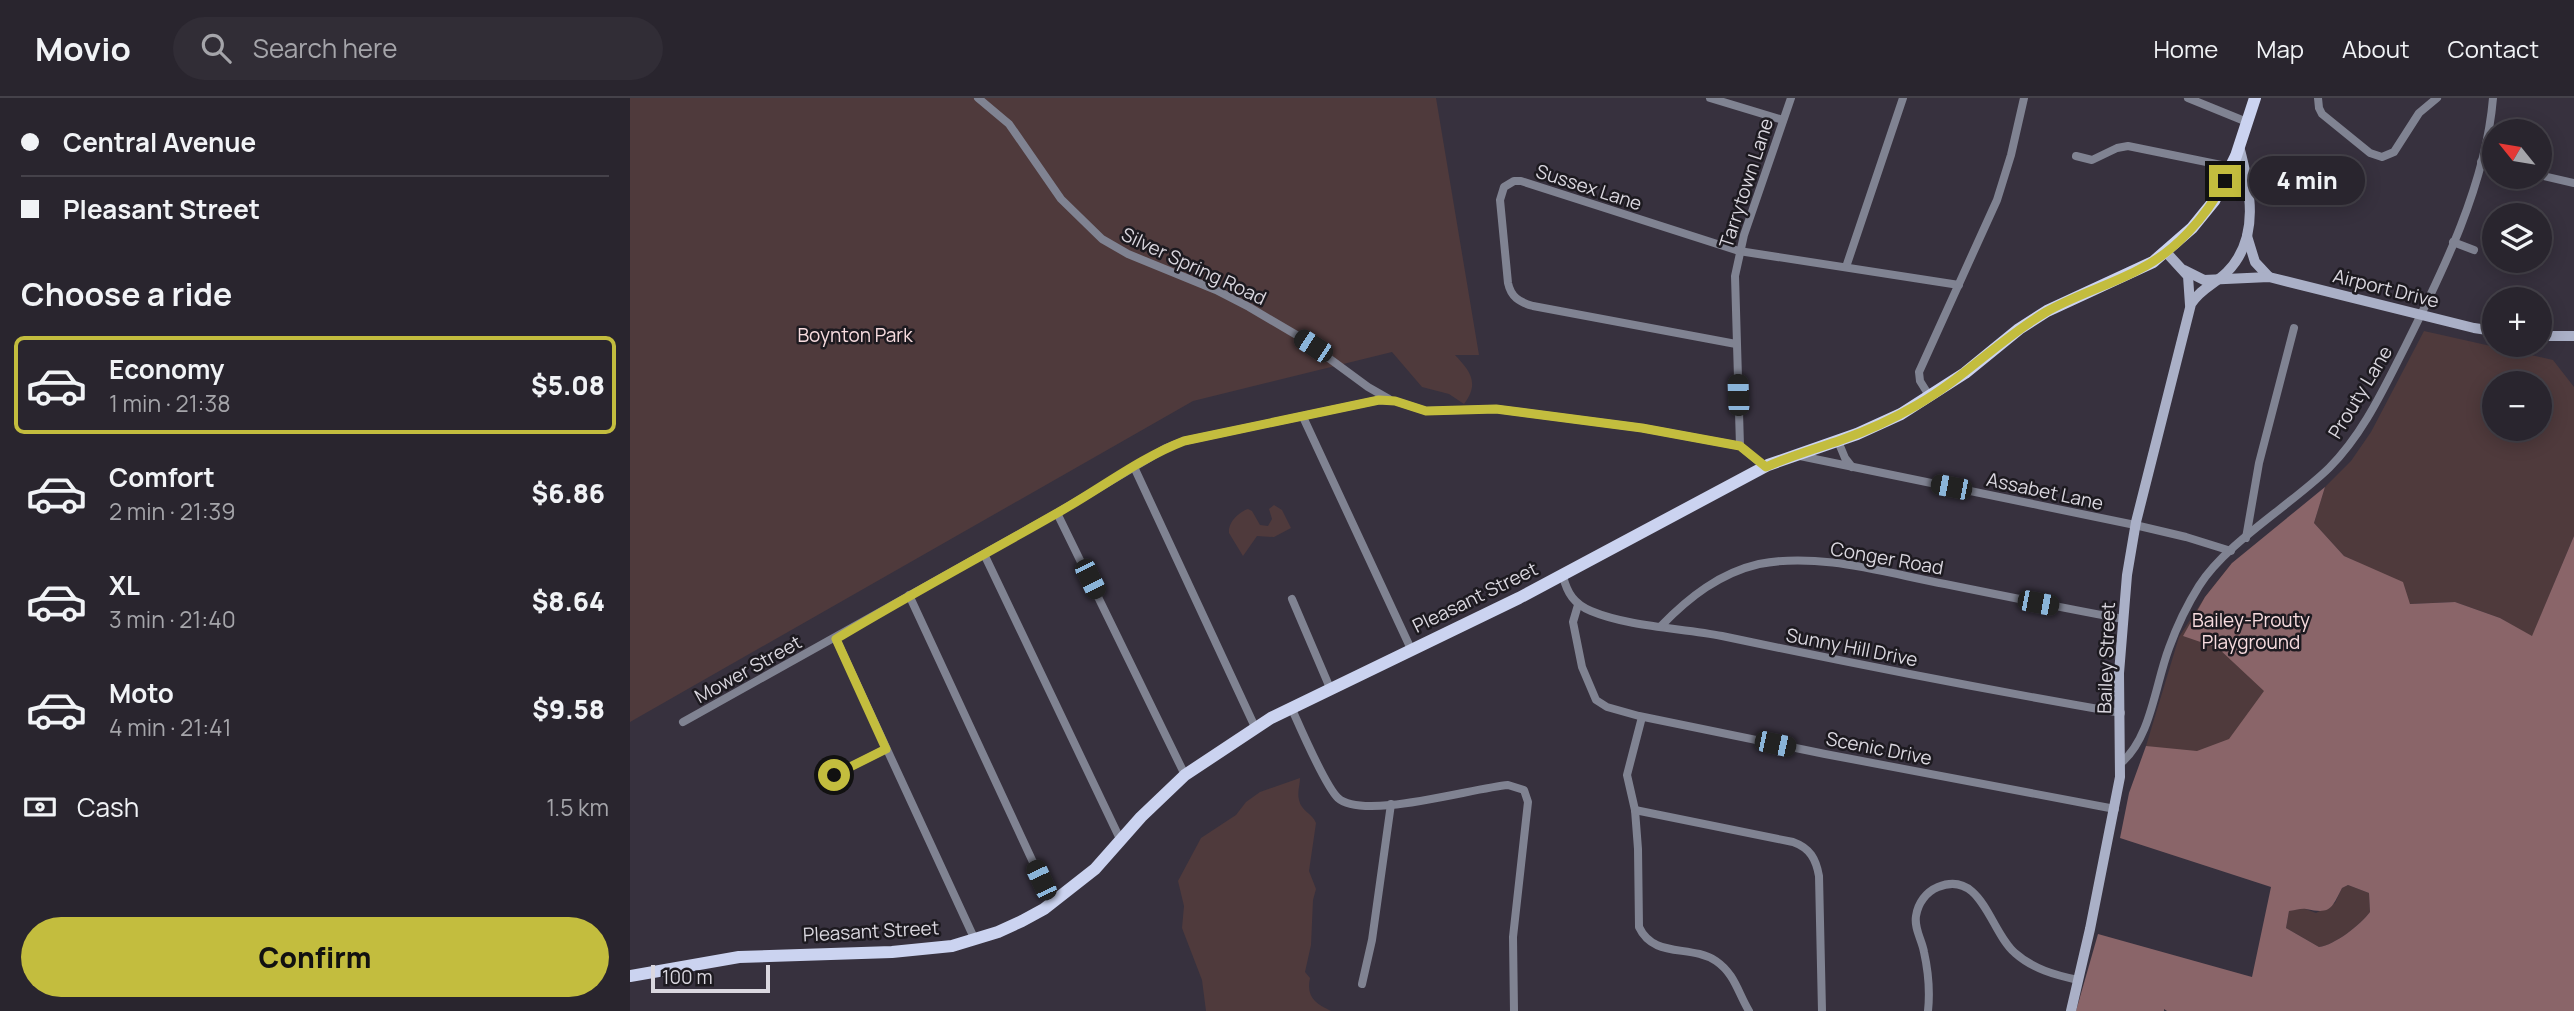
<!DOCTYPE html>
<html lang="en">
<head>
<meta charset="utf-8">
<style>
  :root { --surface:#29252e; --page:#312d36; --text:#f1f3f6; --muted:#a5a5aa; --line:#45424a; --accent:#c3bd3e }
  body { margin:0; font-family:Manrope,sans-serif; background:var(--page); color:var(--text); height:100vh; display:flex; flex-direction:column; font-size:26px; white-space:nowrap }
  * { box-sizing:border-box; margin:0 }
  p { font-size:23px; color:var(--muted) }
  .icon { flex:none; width:38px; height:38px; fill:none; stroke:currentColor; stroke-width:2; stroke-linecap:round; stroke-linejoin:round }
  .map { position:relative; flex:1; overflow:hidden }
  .sheet { display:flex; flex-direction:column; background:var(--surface); width:630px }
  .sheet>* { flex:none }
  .guide { display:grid; align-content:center; height:154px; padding:0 21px; background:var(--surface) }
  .needle { width:46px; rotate:300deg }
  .fabs { position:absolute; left:1852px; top:21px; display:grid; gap:14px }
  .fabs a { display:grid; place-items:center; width:70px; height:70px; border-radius:50%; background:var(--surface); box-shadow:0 4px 18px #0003,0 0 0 2px var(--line); font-size:35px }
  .scale { position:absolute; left:21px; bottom:18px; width:119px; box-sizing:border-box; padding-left:7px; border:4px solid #dad7df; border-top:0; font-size:19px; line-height:24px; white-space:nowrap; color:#dad7df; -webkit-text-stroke:5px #1d1a20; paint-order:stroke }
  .end { position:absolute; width:32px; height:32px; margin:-16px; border:9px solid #c3bd3e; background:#111; box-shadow:0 0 0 4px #111 }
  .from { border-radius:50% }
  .bubble { position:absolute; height:49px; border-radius:24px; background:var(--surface); box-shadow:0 4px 18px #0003,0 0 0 2px var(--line); font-size:23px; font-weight:800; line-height:49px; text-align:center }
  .car { position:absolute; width:21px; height:42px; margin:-21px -10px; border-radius:9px; box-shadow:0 0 5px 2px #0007; background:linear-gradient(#222 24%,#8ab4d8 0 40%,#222 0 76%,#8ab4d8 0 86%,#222 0) }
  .guide b { display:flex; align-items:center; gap:24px; height:66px; font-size:26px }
  .guide b+b { border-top:2px solid var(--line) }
  .guide i { width:18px; height:18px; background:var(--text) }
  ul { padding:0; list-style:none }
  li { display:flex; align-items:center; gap:21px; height:98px; margin:0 14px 10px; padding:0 7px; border:4px solid transparent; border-radius:10px }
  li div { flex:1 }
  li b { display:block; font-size:26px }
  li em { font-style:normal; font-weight:800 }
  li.on { border-color:var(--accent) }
  li>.icon { width:63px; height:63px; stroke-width:1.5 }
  h2 { padding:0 21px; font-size:32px; line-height:84px }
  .pay { display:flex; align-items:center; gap:18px; height:77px; padding:0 21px; font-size:26px }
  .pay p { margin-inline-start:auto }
  .cta { display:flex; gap:14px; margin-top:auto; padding:14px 21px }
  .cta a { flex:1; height:80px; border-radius:42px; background:var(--accent); color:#111; font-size:28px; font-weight:800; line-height:80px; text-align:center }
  header { display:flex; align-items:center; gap:42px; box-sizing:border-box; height:98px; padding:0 35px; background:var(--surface); border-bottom:2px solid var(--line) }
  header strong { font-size:33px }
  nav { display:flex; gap:38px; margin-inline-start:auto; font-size:24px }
  .search { width:490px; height:63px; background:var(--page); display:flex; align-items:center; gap:18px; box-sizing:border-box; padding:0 24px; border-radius:38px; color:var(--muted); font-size:26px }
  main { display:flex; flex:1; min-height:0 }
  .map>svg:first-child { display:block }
  .green { fill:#4f3a3c; fill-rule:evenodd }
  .forest { fill:#8a6569; fill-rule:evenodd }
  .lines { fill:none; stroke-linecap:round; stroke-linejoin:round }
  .street { stroke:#808392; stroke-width:8 }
  .secondary { stroke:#aab0c7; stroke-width:10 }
  .primary { stroke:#cbd3f0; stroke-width:12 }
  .route { stroke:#c3bd3e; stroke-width:9 }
  .labels { text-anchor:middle; stroke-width:5; stroke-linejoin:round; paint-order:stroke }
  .street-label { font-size:19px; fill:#dad7df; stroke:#1d1a20 }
  .park-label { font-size:19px; fill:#f8dcdf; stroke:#1d1a20 }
</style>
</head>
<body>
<header>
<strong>Movio</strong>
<div class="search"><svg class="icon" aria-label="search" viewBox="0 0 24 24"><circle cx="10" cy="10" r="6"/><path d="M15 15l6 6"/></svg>Search here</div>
<nav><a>Home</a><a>Map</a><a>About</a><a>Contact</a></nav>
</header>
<main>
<section class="sheet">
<div class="guide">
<b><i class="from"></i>Central Avenue</b>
<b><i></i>Pleasant Street</b>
</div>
<h2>Choose a ride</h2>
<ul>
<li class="on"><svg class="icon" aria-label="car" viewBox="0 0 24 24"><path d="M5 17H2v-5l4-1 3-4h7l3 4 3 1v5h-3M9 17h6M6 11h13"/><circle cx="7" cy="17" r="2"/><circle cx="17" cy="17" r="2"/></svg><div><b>Economy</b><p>1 min · 21:38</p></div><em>$5.08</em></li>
<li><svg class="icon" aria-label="car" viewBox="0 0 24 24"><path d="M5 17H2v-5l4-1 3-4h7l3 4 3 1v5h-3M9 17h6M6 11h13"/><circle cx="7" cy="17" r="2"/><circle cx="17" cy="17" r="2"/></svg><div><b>Comfort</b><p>2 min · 21:39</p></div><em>$6.86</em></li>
<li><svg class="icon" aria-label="car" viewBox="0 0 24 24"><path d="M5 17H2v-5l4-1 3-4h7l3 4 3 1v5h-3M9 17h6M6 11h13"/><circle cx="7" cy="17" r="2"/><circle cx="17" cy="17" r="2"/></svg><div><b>XL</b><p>3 min · 21:40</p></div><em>$8.64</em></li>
<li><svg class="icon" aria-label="car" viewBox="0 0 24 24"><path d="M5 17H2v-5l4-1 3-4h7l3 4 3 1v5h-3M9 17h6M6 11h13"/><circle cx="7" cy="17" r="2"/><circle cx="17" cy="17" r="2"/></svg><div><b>Moto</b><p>4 min · 21:41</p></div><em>$9.58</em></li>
</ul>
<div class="pay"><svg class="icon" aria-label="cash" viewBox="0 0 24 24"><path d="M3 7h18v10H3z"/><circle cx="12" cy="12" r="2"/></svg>Cash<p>1.5 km</p></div>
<div class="cta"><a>Confirm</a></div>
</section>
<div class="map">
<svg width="1944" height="913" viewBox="0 0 1944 913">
  <rect width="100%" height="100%" fill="#37313e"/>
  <!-- green -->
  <g class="green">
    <path d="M0 0H806L849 257H825C840 273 850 285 834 306L819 296 792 289 762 254 563 303 0 624Z"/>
    <path d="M1794 233 1923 262 1944 289V438L1902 539 1870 520 1825 504 1780 506 1605 673 1516 648 1549 539 1575 499 1602 465 1651 482 1727 464 1714 458 1684 425 1695 389 1721 363 1741 334ZM1864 285H1909V331H1864Z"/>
    <path d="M644 407 652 412 661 430 644 439 627 438 613 458 599 435C598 424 609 414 618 411L622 413 630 427 638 428 642 421 639 411Z"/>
    <path d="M670 680C670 687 667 694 669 702 671 713 682 715 686 725L679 773 686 791 683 802 681 847 675 874 680 880C676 899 685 905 701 913H576L572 882 552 830 554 808 548 783 571 740 606 717 616 704 630 694Z"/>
    <path d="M1718 787 1739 795 1740 814C1730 827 1705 847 1689 849L1656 830 1659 813 1673 810 1686 815 1705 805 1712 790Z"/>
  </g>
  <!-- forest -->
  <path class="forest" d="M1695 389 1684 425 1714 458 1773 484 1780 506 1825 504 1870 520 1902 538 1944 438V913H1537L1534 911V913H1446L1468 836 1622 879 1641 789 1490 740 1499 695 1516 648 1567 653 1599 641 1634 593 1588 550 1553 538 1575 499 1602 465ZM1718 787 1739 795 1740 814C1730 827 1705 847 1689 849L1656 830 1659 813C1664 813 1671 810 1676 811 1700 816 1701 812 1712 790Z"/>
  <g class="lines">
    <!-- street -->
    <g class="street">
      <polyline points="348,0 379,26 431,101 472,141 498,156 586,192 619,209 670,239 738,289 759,301"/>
      <polyline points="1080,0 1153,22"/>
      <polyline points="1558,0 1617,24"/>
      <polyline points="1688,0 1689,10 1692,16 1740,55 1752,59 1764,54 1789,15 1807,0"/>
      <polyline points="1446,58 1462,62 1487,50 1498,48 1601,69"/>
      <polyline points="1851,64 1864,66"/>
      <polyline points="1909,77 1944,85"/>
      <polyline points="1823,144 1844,152"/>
      <polyline points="1216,169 1273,0"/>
      <path d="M1106 246 903 208C889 204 881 199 878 185L870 102 874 89 884 83H891L1109 153 1329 187"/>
      <polyline points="1300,299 1290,283 1289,274 1367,102 1381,57 1394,0"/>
      <polyline points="673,319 781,551"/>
      <polyline points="1208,343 1215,360 1222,369"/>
      <polyline points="1110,348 1105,178 1114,137 1161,0"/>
      <polyline points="1170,358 1505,427 1556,439 1601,453"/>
      <polyline points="504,369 625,629"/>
      <polyline points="427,415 555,677"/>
      <polyline points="1616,440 1629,365 1664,230"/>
      <polyline points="354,456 491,743"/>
      <path d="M933 478C937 495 944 506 961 513 999 529 1052 530 1092 538 1225 566 1358 592 1491 615"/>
      <polyline points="279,497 422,805"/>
      <polyline points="662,501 700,590"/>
      <polyline points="948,507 943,524 952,569 966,602 977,609 1009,618 1195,656 1485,711"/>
      <path d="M1031 528C1059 499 1090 475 1129 466 1189 454 1256 475 1315 486 1374 498 1434 510 1493 521"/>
      <polyline points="206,541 345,842"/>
      <path d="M661 609C670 629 695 688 708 700 733 723 842 690 878 687L894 692 898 704 883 839 884 913"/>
      <path d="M1012 619 997 677 1005 712 1008 751 1009 829C1024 861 1060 846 1086 863 1105 876 1108 895 1119 913"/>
      <polyline points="53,624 427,415 536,350 554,343 749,302 765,303 796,313 866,311 1012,330 1110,348 1135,369"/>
      <path d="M1491 665C1521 640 1525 587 1539 550 1547 528 1557 507 1569 488 1596 445 1661 407 1699 370 1733 336 1753 292 1775 249 1813 173 1856 86 1863 0"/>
      <polyline points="204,677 256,651"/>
      <path d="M1005 712 1163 744C1180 750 1186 761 1189 778L1192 913"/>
      <polyline points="732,886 742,842 761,706"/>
      <path d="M1298 913C1300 894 1298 872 1294 854 1292 842 1284 831 1286 818 1288 805 1296 794 1308 789 1352 771 1360 834 1385 855 1403 871 1425 877 1448 882"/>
    </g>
    <!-- secondary -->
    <g class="secondary">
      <polyline points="1595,83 1611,88 1619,98"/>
      <polyline points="1617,138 1625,164 1639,179"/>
      <polyline points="1536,154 1558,178 1560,207"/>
      <polyline points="1554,172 1574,182 1639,179 1844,230 1864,233"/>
      <polyline points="1909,238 1944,238"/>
      <path d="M1441 913 1460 831 1490 679 1489 575 1497 477 1506 424 1561 206C1570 191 1585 186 1597 174 1631 140 1620 89 1609 48"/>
    </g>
    <!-- primary -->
    <polyline class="primary" points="0,878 109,859 262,854 322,848 368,834 392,823 414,811 465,771 511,719 555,677 641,620 889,500 1138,367 1227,336 1271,316 1335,275 1389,231 1417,213 1523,164 1562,130 1584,103 1606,58 1625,0"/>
  </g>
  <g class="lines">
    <!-- route -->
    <path class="route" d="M204 677 256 651 206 541C279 497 354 457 429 414 470 391 510 360 554 343L749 302 765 303 796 313 866 311 1012 330 1110 348 1136 369C1160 358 1185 351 1211 342 1237 333 1263 321 1287 307 1334 280 1370 241 1416 214 1445 197 1478 188 1508 172 1545 154 1576 119 1595 83"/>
  </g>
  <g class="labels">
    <!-- street labels -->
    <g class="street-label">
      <text transform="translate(1116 85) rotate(-72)" y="7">Tarrytown Lane</text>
      <text transform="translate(959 89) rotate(18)" y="7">Sussex Lane</text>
      <text transform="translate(564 168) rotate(25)" y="7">Silver Spring Road</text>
      <text transform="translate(1756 190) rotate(14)" y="7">Airport Drive</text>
      <text transform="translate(1730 294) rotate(-59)" y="7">Prouty Lane</text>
      <text transform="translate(1415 393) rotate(12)" y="7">Assabet Lane</text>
      <text transform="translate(1257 460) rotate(10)" y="7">Conger Road</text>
      <text transform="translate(845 499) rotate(-26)" y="7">Pleasant Street</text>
      <text transform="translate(1222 549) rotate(11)" y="7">Sunny Hill Drive</text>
      <text transform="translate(1476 560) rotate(-88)" y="7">Bailey Street</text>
      <text transform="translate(118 571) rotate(-29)" y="7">Mower Street</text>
      <text transform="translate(1249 650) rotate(11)" y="7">Scenic Drive</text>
      <text transform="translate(241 833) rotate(-3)" y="7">Pleasant Street</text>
    </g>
    <!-- park labels -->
    <g class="park-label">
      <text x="225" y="244">Boynton Park</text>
      <text x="1621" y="529">Bailey-Prouty<tspan x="1621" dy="22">Playground</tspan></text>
    </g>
  </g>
</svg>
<div class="fabs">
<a><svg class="needle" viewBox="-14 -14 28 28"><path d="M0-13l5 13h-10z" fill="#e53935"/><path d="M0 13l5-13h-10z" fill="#a5a5aa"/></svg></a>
<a><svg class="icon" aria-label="layers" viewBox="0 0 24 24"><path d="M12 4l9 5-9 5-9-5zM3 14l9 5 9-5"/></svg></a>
<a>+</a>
<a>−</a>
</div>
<div class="scale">100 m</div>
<i class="end from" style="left:204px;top:677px"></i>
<i class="end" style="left:1595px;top:83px"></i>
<div class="bubble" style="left:1619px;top:58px;width:116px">4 min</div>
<i class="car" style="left:683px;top:248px;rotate:303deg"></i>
<i class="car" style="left:1108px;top:297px;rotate:358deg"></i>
<i class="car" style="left:1321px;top:389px;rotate:281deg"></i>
<i class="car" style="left:460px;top:481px;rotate:154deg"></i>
<i class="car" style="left:1408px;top:505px;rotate:101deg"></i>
<i class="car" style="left:1145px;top:646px;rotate:102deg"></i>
<i class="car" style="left:411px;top:782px;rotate:335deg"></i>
</div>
</main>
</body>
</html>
